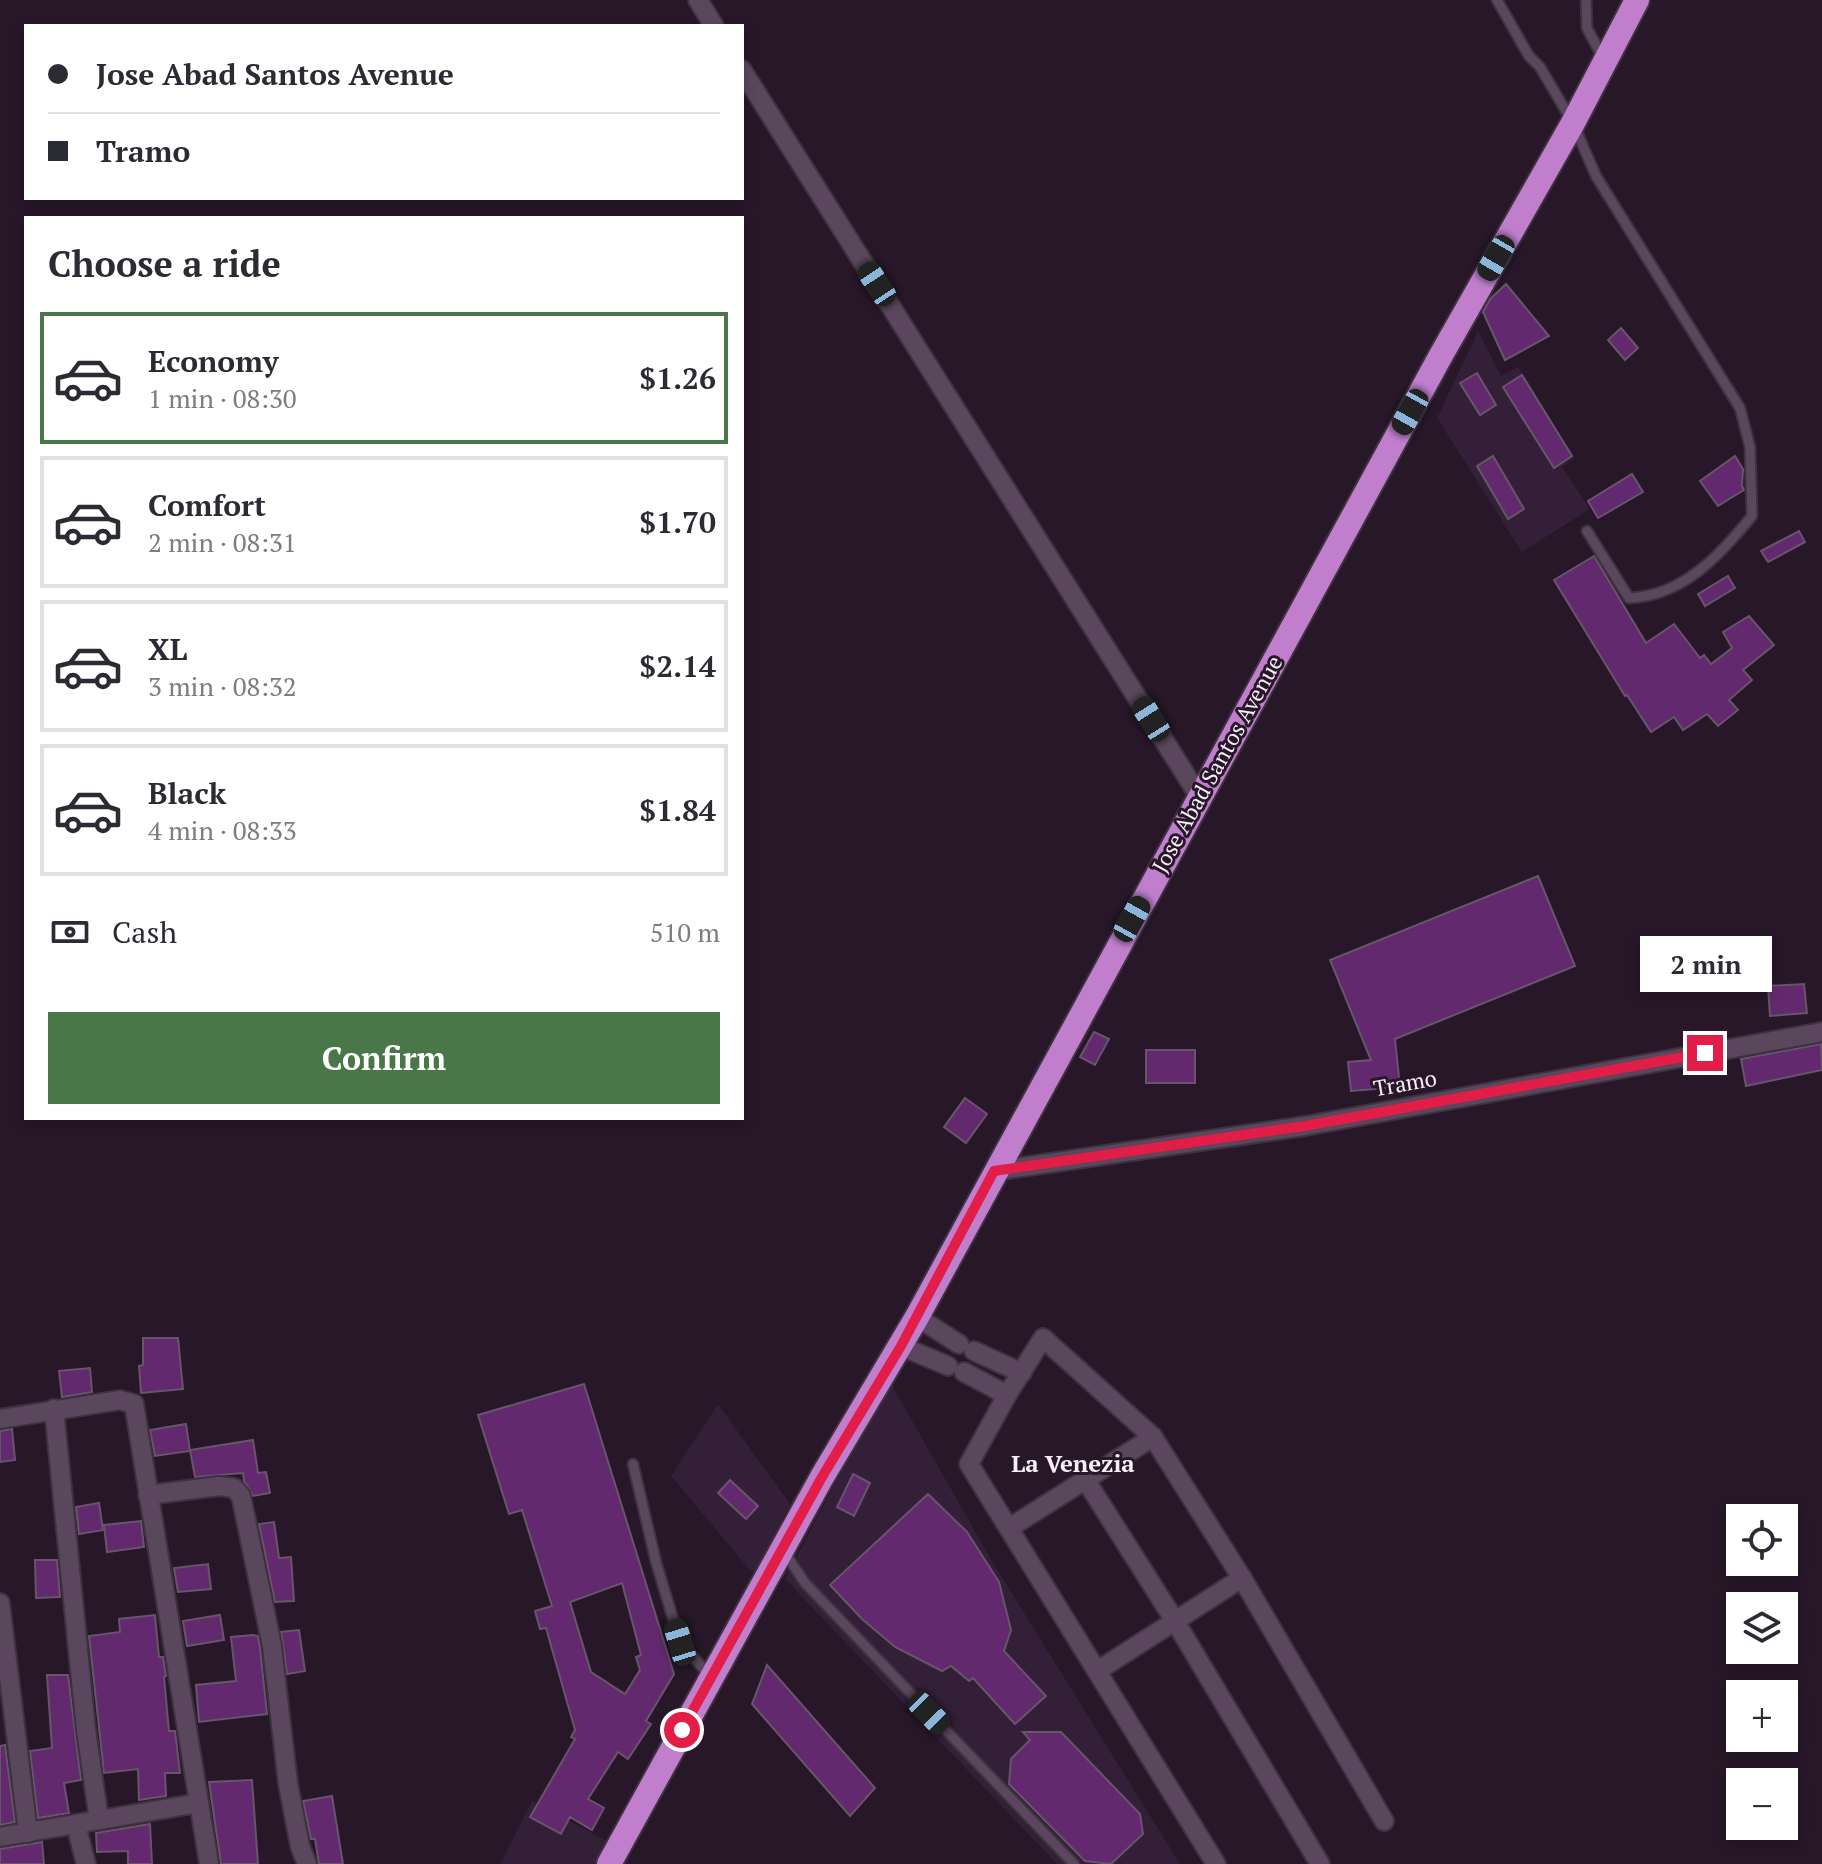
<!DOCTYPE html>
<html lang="en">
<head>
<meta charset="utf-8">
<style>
  :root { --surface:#fff; --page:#f7f7f7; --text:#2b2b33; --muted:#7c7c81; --line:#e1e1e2; --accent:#497747 }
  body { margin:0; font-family:"PT Serif",serif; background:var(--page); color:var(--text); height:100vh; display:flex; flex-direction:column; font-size:30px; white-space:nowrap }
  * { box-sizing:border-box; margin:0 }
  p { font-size:26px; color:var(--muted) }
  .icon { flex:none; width:44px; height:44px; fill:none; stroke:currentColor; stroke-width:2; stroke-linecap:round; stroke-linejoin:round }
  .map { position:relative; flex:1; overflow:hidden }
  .sheet { position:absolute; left:24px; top:216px; width:720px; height:904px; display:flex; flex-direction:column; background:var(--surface); border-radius:0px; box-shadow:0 4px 12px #0003 }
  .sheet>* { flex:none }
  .guide { position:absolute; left:24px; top:24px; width:720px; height:176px; border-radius:0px; box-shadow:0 4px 12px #0003; display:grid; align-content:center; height:176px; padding:0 24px; background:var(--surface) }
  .fabs { position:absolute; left:1726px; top:1504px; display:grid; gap:16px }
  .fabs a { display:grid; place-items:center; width:72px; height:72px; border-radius:0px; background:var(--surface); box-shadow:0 4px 12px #0003; font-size:40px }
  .end { position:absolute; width:36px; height:36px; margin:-18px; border:10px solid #e11d48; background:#fff; box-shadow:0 0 0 4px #fff }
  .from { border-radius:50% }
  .bubble { position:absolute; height:56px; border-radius:0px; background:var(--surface); box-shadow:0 4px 12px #0003; font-size:26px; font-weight:700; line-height:56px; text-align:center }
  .car { position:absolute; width:24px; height:48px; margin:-24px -12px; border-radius:10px; box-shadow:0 0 6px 2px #0007; background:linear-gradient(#222 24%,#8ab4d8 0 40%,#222 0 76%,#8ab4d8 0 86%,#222 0) }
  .guide b { display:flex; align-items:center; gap:28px; height:76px; font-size:30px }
  .guide b+b { border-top:2px solid var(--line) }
  .guide i { width:20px; height:20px; background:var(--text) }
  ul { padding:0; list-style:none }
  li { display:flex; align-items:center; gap:24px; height:132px; margin:0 16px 12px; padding:0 8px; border:4px solid var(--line); border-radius:0px }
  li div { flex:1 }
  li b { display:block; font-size:30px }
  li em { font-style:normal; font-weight:700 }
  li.on { border-color:var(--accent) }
  li>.icon { width:72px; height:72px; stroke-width:1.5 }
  h2 { padding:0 24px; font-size:36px; line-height:96px }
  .pay { display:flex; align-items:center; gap:20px; height:88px; padding:0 24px; font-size:30px }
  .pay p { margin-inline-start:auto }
  .button { display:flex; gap:16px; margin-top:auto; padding:16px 24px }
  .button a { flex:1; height:92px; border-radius:0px; background:var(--accent); color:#fff; font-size:32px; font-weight:700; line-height:92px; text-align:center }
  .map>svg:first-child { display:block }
  .built { fill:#331f37 }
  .building { fill:#63296e; stroke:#67556a; stroke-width:2; fill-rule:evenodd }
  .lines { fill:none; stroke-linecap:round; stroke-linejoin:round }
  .service-casing { stroke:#3e3240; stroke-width:13 }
  .minor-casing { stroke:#3e3240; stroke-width:22 }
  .trunk-casing { stroke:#3e3240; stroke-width:28 }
  .service { stroke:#5a475d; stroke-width:9 }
  .minor { stroke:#5a475d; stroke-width:18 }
  .trunk { stroke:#c07ecc; stroke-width:24 }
  .route { stroke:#e11d48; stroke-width:10 }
  .labels { text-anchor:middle; stroke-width:6; stroke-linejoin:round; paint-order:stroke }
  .street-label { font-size:22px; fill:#f8edfa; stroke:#271729 }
  .neighbourhood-label { font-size:24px; font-weight:bold; fill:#f8edfa; stroke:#271729 }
</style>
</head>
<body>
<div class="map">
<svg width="1822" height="1864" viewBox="0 0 1822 1864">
  <rect width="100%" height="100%" fill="#271729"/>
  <!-- built -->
  <g class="built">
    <polygon points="1478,331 1501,376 1518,367 1575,458 1562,467 1590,509 1522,552 1437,418"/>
    <polygon points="889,1380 992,1561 1180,1864 1057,1864 785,1579"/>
    <polygon points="718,1404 790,1504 754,1575 671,1476"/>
    <polygon points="532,1801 609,1842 597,1864 500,1864"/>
  </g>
  <!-- building -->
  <g class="building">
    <polygon points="1506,284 1549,336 1505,360 1483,312 1490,299"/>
    <polygon points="1621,328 1638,348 1625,360 1608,340"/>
    <polygon points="1477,373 1496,405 1480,415 1460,383"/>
    <polygon points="1522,375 1572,456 1554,468 1503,387"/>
    <polygon points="1493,456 1524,509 1508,519 1477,466"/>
    <polygon points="1735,456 1743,469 1742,486 1744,490 1718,506 1700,481"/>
    <polygon points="1632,474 1643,492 1598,518 1588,501"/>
    <polygon points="1799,531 1805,542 1768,562 1761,551"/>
    <polygon points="1594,556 1646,643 1674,624 1700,658 1704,655 1711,664 1732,648 1723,632 1749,616 1774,645 1743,670 1752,680 1729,700 1738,710 1718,726 1707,714 1683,730 1674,717 1651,732 1627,695 1625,696 1554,580"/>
    <polygon points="1728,576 1735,588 1705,606 1698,594"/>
    <polygon points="1538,876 1575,966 1395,1039 1400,1087 1351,1091 1348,1062 1371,1060 1330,960"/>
    <polygon points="1804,984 1807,1013 1770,1016 1768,986"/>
    <polygon points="1094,1032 1109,1039 1095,1065 1080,1057"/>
    <polygon points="1821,1044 1822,1070 1746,1086 1741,1059"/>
    <rect x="1146" y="1050" width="49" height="33"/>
    <polygon points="965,1098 987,1114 966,1143 944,1127"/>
    <polygon points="143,1338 178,1338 183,1389 141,1393 139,1366 143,1365"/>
    <polygon points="90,1368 92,1392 62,1397 59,1371"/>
    <path d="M584 1384 674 1674 646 1721 651 1724 628 1759 618 1752 588 1799 604 1808 592 1830 570 1817 561 1834 530 1817 575 1739 571 1737 575 1730 546 1628 540 1629 535 1611 552 1606 522 1510 509 1514 478 1415ZM622 1583 641 1655 636 1657 640 1670 625 1694 591 1672 570 1602Z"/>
    <polygon points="186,1424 190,1451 155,1456 150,1430"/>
    <polygon points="12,1429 15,1460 0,1462 0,1431"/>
    <polygon points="253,1440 258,1473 266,1472 270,1493 253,1496 244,1481 243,1473 195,1477 190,1450"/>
    <polygon points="853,1474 870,1483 854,1516 837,1507"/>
    <polygon points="730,1480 758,1506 746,1519 718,1493"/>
    <polygon points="928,1494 967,1532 999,1582 1011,1630 1004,1651 1046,1696 1015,1724 973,1678 969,1681 951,1666 942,1671 895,1647 862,1619 830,1585"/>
    <polygon points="99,1503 103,1530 79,1534 76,1507"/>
    <polygon points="141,1521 144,1547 107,1552 104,1525"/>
    <polygon points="274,1522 279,1558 291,1557 294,1601 275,1602 259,1524"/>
    <polygon points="35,1560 57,1560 60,1597 36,1598"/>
    <polygon points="208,1564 211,1589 178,1592 174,1568"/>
    <polygon points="155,1615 159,1657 163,1657 166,1676 164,1677 169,1731 175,1731 180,1773 165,1773 166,1796 139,1800 138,1769 104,1773 89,1636 120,1632 119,1619"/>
    <polygon points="220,1615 224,1640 187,1646 183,1621"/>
    <polygon points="299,1630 305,1671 287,1674 281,1632"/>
    <polygon points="253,1635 258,1636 260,1648 267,1714 199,1722 196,1685 236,1681 231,1637"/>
    <polygon points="767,1665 875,1788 850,1816 752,1704"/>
    <polygon points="47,1675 68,1675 81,1780 64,1783 69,1813 38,1818 30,1751 52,1748"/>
    <polygon points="1023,1732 1061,1732 1140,1814 1143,1834 1111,1864 1085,1861 1009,1784 1011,1759 1030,1740"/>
    <polygon points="5,1745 15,1822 0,1825 0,1746"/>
    <polygon points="252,1780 258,1864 221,1864 209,1782"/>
    <polygon points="332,1796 343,1864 319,1864 315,1839 311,1839 303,1801"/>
    <polygon points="150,1824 152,1864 128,1864 128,1851 97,1852 96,1833"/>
    <polygon points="42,1842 44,1864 0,1864 0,1849"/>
  </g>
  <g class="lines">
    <defs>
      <g id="service">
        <path d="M1497 0 1529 56 1540 67 1573 123 1596 176 1740 408 1750 447 1752 516C1720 555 1683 596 1629 598L1587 531"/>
        <polyline points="1586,0 1587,28 1603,58"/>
        <polyline points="633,1464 656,1562 680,1642 709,1675"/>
        <polyline points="783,1550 805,1583 1074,1864"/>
      </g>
      <g id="minor">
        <polyline points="698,0 714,26"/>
        <polyline points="742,70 1199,796"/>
        <polyline points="994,1171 1305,1126 1822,1032"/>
        <polyline points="917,1317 959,1344"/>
        <polyline points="901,1346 948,1366"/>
        <polyline points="974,1351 1022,1373"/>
        <polyline points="964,1372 1007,1395"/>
        <polyline points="54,1409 86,1730 99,1820"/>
        <polyline points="0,1419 120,1400 134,1404 209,1864"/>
        <polyline points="1085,1479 1175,1621 1320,1864"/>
        <polyline points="148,1495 219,1486 234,1488 241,1496 272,1646 288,1784 300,1846 307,1864"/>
        <polyline points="1009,1528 1153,1437"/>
        <polyline points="0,1603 28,1833"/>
        <polyline points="1097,1671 1242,1578"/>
        <polyline points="76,1825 86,1864"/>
        <polyline points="0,1837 199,1803"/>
        <polyline points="1216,1864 969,1464 1007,1395 1043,1338 1153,1437 1242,1578 1384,1821"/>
      </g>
      <polyline id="trunk" points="609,1864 822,1477 917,1317 1440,357 1573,123 1637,0"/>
    </defs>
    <!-- service casing -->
    <use href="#service" class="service-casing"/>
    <!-- minor casing -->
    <use href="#minor" class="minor-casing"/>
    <!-- trunk casing -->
    <use href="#trunk" class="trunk-casing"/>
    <!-- service -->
    <use href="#service" class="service"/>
    <!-- minor -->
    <use href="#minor" class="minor"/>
    <!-- trunk -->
    <use href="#trunk" class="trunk"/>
  </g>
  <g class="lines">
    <!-- route -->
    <polyline class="route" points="682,1730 822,1477 901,1346 994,1171 1305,1126 1705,1053"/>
  </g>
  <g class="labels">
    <!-- street labels -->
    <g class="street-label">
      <text transform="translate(1217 764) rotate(-61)" y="8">Jose Abad Santos Avenue</text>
      <text transform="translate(1405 1083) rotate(-10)" y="8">Tramo</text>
    </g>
    <!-- neighbourhood labels -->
    <g class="neighbourhood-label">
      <text x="1073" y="1472">La Venezia</text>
    </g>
  </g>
</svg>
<div class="fabs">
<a><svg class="icon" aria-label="locate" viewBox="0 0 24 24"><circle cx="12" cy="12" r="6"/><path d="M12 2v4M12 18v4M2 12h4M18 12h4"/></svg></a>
<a><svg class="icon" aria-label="layers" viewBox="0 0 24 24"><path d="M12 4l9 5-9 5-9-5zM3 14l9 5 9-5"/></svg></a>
<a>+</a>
<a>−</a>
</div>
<i class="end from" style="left:682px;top:1730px"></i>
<i class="end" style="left:1705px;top:1053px"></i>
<div class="bubble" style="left:1640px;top:936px;width:132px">2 min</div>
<i class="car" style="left:1496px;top:258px;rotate:210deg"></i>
<i class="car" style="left:877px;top:284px;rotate:327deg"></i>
<i class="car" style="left:1410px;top:412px;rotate:209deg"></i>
<i class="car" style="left:1151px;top:719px;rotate:328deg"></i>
<i class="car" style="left:1132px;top:919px;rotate:29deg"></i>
<i class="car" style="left:680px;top:1642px;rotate:343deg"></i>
<i class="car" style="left:929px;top:1713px;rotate:136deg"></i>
<div class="guide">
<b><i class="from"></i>Jose Abad Santos Avenue</b>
<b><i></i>Tramo</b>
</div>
<section class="sheet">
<h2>Choose a ride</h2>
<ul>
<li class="on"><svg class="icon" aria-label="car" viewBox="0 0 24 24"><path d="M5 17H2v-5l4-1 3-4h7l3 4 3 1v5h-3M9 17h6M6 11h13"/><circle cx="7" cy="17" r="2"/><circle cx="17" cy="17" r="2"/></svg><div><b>Economy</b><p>1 min · 08:30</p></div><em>$1.26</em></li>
<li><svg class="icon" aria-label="car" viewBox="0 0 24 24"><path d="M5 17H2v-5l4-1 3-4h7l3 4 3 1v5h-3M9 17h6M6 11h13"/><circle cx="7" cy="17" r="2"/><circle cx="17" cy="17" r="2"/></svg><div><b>Comfort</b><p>2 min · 08:31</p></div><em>$1.70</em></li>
<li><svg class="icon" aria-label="car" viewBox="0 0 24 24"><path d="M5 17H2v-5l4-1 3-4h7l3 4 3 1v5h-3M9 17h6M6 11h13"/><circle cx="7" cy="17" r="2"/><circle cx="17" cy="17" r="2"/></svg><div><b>XL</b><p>3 min · 08:32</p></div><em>$2.14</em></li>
<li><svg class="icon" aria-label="car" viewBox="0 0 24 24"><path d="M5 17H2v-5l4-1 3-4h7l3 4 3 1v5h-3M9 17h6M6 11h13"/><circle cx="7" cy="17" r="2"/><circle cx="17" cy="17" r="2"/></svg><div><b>Black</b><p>4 min · 08:33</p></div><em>$1.84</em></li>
</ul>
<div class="pay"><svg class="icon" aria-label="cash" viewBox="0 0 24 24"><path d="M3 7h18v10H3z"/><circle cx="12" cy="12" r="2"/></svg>Cash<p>510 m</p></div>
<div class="button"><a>Confirm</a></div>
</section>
</div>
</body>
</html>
